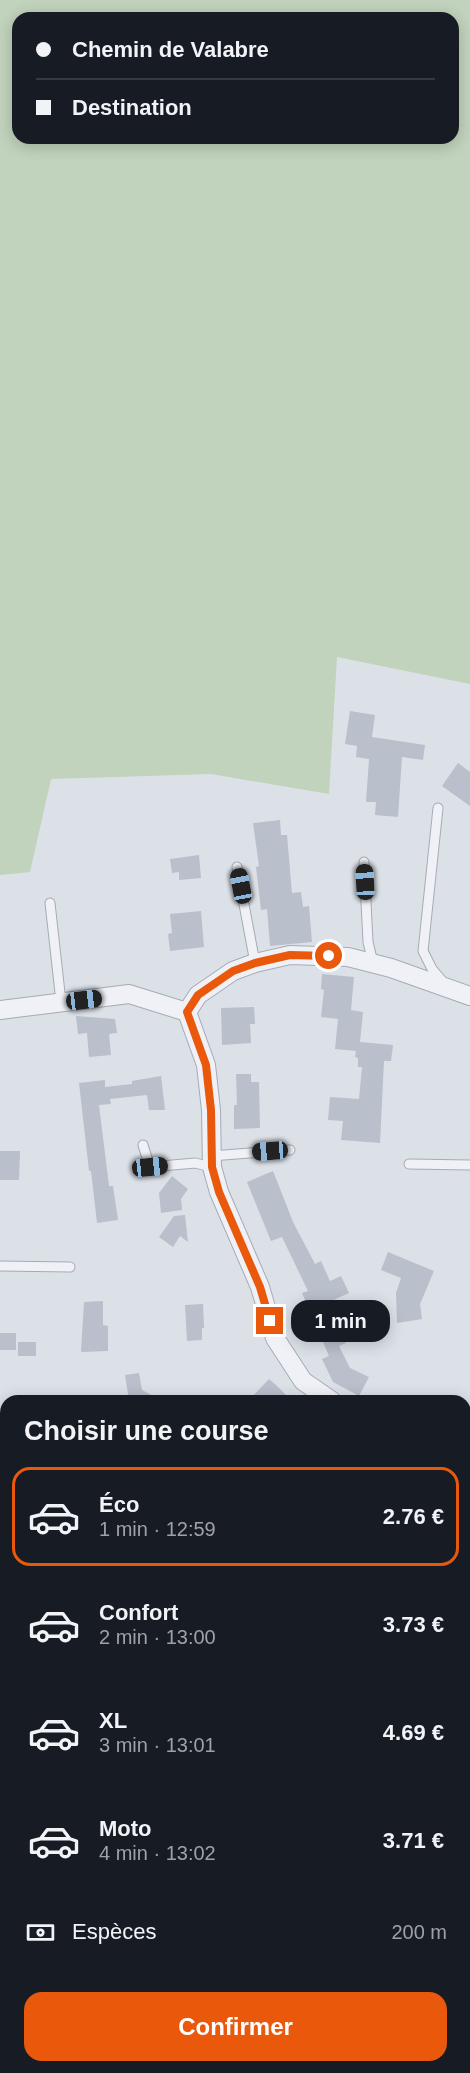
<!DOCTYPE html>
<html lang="fr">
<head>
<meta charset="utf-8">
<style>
  :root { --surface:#171b24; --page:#20242c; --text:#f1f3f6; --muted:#9ea1a6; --line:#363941; --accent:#ea580c }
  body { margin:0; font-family:Arial,sans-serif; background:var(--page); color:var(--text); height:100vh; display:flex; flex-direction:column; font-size:22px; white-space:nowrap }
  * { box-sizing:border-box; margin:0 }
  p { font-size:20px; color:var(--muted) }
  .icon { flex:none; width:33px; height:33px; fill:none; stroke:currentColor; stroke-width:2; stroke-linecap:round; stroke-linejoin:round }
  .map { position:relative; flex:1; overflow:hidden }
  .sheet { position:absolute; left:0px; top:1395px; width:471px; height:678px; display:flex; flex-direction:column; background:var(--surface); border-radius:18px 18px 0 0; box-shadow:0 3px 15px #0003 }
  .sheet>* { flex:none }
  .banner { position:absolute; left:12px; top:12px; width:447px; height:132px; border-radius:18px; box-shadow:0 3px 15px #0003; display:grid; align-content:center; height:132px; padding:0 24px; background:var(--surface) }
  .end { position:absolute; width:27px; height:27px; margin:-14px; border:8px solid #ea580c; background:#fff; box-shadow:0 0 0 3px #fff }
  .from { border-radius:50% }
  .bubble { position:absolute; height:42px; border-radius:18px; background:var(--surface); box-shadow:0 3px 15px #0003; font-size:20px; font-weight:600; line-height:42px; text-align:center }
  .car { position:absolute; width:18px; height:36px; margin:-18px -9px; border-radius:8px; box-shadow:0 0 4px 2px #0007; background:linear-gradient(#222 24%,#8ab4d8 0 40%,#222 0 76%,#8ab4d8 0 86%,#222 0) }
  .banner b { display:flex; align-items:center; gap:21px; height:57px; font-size:22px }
  .banner b+b { border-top:2px solid var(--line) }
  .banner i { width:15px; height:15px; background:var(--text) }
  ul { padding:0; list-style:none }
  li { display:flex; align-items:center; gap:18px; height:99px; margin:0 12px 9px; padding:0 12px; border:3px solid transparent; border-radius:18px }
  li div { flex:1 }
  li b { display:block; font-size:22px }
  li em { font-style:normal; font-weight:600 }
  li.selected { border-color:var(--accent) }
  li>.icon { width:54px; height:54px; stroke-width:1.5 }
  h2 { padding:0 24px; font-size:27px; line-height:72px }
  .pay { display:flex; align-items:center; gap:15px; height:66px; padding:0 24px; font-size:22px }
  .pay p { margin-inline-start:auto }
  .primary-button { display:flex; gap:12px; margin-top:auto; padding:12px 24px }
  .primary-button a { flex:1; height:69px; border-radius:18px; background:var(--accent); color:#fff; font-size:24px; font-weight:600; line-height:69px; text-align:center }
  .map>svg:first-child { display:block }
  .green { fill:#c1d3bc; fill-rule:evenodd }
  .building { fill:#b9bfcb }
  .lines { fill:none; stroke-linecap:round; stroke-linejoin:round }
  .service-casing { stroke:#a5abb6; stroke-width:11 }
  .minor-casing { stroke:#a5abb6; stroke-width:20 }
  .tertiary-casing { stroke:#a5abb6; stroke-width:25 }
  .service { stroke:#eff1f6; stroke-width:9 }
  .minor { stroke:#eff1f6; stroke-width:18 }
  .tertiary { stroke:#eff1f6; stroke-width:22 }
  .route { stroke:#ea580c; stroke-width:8 }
</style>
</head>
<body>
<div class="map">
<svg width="470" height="2073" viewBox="0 0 470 2073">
  <rect width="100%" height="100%" fill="#dce1e8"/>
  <!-- green -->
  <path class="green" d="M0 0H470V684L337 657 329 794 211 774 51 779 30 872 0 875ZM18 18H453V138H18Z"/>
  <!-- building -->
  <g class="building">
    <polygon points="350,711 375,715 372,737 425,745 423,760 402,757 398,817 375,815 376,802 366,802 369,759 356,757 357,746 345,744"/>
    <polygon points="458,763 470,772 470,806 442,786"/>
    <polygon points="280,820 281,835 287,835 292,893 301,892 303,907 309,906 312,942 270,946 267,909 261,910 256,867 259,866 253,823"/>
    <polygon points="199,855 201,878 179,880 179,872 172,873 170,859"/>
    <polygon points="201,911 204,947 170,951 168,934 172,933 170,914"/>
    <polygon points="322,974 354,977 351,1010 363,1012 360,1042 393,1045 391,1061 384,1061 380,1143 341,1140 343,1121 328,1120 330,1097 359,1099 362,1067 358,1067 358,1058 355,1057 356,1051 335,1049 338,1019 321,1017 324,990 321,989"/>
    <polygon points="254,1007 255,1024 250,1024 251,1043 222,1045 221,1008"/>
    <polygon points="76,1016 115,1019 117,1033 109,1034 111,1055 89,1057 87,1033 78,1034"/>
    <polygon points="236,1074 251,1074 251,1082 259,1082 260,1128 234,1129 234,1105 237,1105"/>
    <polygon points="161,1076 165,1110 149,1110 147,1095 110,1099 111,1104 99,1105 109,1186 113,1186 118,1220 97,1223 91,1171 89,1171 79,1083 105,1080 105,1087 132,1084 132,1081"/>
    <polygon points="0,1151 20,1151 19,1180 0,1180"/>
    <polygon points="273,1171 293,1222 315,1264 321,1261 330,1281 341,1276 349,1293 327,1303 346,1343 339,1346 350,1368 369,1377 359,1396 333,1382 322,1359 329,1356 302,1293 308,1291 282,1237 271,1241 247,1182"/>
    <polygon points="172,1176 188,1189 181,1199 182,1210 161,1213 159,1193"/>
    <polygon points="185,1215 188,1242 180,1236 173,1247 159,1237 174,1216"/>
    <polygon points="388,1252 434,1271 420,1304 422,1319 397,1323 396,1293 401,1278 381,1270"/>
    <polygon points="103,1301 103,1325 108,1326 108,1351 81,1352 84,1302"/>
    <polygon points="203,1304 204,1328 202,1328 202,1340 187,1341 185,1305"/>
    <rect x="0" y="1333" width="16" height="17"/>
    <rect x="18" y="1342" width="18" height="14"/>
    <polygon points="139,1373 142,1390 163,1401 129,1401 125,1375"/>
    <polygon points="269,1379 277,1386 292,1401 248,1401"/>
  </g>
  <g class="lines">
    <defs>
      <g id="service">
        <polyline points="438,808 423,951 432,969 444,983"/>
        <polyline points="364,862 368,942 373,963"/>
        <polyline points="237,867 255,963"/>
        <polyline points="50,903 61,1002"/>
        <polyline points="143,1145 150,1167 195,1163 212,1167"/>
        <polyline points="211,1156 290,1150"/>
        <polyline points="409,1164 470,1165"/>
        <polyline points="0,1266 70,1267"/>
        <polyline points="465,1990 470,1983"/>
        <polyline points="229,2067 243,2073"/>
        <polyline points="202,2073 205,2067"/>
        <polyline points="403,2073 408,2067"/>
      </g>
      <g id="minor">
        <polyline points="0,1010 129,994 187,1012 198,995 233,971 255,963 290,955 348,957 391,968 470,996"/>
        <polyline points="187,1012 206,1065 211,1110 212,1167 219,1192 260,1287 275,1338 303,1381 332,1401"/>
        <polyline points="465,1596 470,1610"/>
      </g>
      <g id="tertiary">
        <polyline points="0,1671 6,1672"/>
        <polyline points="465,1787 470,1789"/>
      </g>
    </defs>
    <!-- service casing -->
    <use href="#service" class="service-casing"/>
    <!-- minor casing -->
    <use href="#minor" class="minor-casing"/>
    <!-- tertiary casing -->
    <use href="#tertiary" class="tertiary-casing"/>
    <!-- service -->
    <use href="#service" class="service"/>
    <!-- minor -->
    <use href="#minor" class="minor"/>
    <!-- tertiary -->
    <use href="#tertiary" class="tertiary"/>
  </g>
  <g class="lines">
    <!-- route -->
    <polyline class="route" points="270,1321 260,1287 219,1192 212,1167 211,1110 206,1065 187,1012 198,995 233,971 255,963 290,955 329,956"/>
  </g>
</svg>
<i class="end from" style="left:329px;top:956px"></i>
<i class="end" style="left:270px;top:1321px"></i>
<div class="bubble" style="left:291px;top:1300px;width:99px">1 min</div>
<i class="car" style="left:365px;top:882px;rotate:357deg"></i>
<i class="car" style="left:241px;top:886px;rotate:349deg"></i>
<i class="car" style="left:84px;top:1000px;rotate:83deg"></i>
<i class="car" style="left:270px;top:1151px;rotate:266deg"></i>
<i class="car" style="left:150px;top:1167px;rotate:84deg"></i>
<div class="banner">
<b><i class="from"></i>Chemin de Valabre</b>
<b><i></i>Destination</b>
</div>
<section class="sheet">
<h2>Choisir une course</h2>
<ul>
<li class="selected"><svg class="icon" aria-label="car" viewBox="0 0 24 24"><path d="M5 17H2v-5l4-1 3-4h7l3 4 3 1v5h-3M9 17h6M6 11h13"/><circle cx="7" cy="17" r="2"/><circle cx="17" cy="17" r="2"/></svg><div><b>Éco</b><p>1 min · 12:59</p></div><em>2.76 €</em></li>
<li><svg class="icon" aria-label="car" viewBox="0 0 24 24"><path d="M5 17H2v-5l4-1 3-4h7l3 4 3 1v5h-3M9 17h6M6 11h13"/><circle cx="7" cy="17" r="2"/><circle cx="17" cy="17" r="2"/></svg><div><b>Confort</b><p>2 min · 13:00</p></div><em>3.73 €</em></li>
<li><svg class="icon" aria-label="car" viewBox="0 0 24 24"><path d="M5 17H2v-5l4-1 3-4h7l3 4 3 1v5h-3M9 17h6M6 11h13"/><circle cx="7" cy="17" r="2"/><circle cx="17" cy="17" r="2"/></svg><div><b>XL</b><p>3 min · 13:01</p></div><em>4.69 €</em></li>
<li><svg class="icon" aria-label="car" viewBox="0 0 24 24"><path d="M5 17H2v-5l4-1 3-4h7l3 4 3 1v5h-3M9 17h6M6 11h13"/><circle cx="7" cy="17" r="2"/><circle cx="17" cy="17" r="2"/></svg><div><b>Moto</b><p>4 min · 13:02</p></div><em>3.71 €</em></li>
</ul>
<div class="pay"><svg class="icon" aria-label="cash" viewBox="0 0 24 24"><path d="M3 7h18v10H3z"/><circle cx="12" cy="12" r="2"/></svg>Espèces<p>200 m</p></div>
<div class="primary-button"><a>Confirmer</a></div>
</section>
</div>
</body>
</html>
